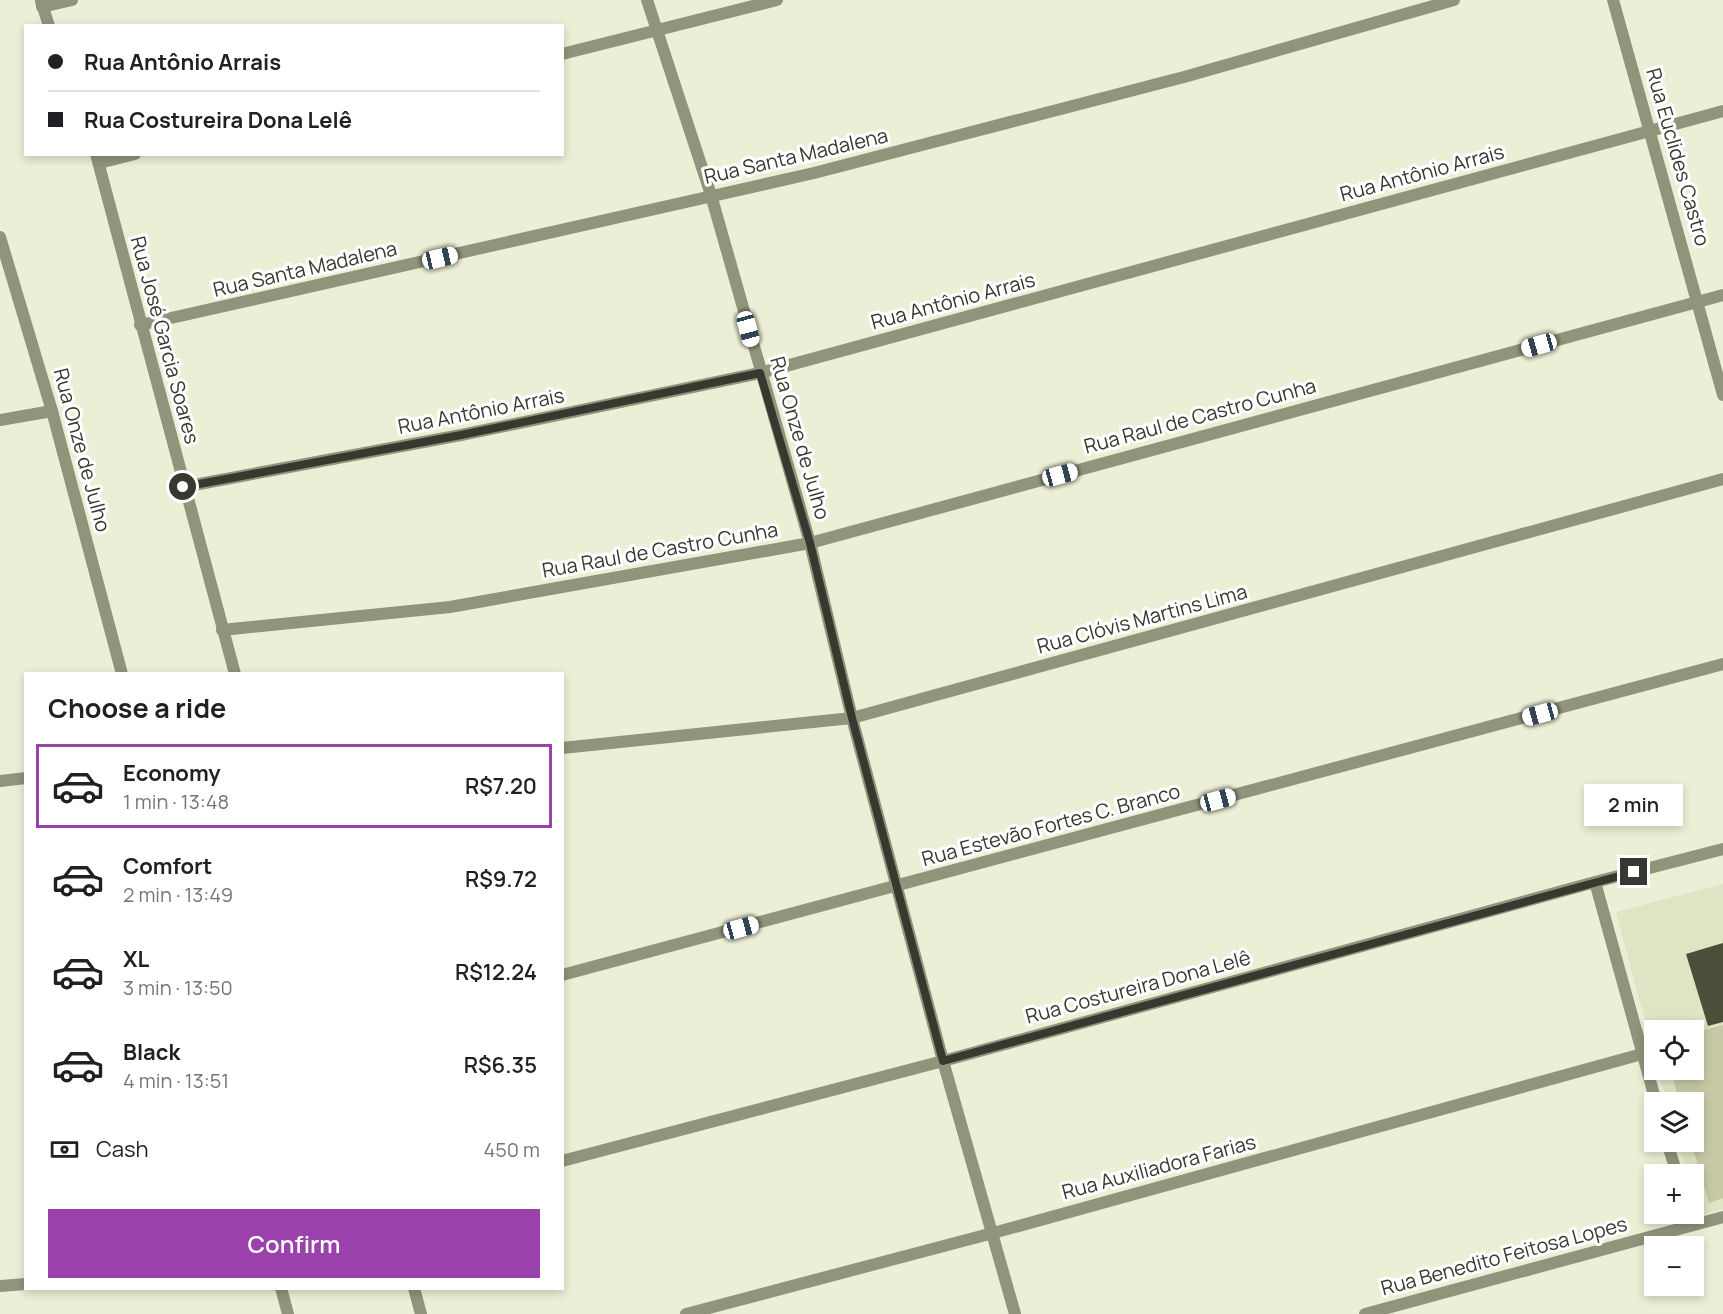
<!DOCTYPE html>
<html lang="en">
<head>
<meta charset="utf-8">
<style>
  :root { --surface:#fff; --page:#f2f2f2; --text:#202124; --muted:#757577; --line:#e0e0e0; --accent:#9b41ac }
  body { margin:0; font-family:Manrope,sans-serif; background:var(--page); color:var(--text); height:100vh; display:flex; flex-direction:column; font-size:22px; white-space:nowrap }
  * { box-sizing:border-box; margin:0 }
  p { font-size:20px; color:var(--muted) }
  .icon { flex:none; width:33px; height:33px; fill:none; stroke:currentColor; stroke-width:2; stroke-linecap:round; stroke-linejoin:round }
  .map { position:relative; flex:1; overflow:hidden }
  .side { position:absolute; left:24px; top:672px; width:540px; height:618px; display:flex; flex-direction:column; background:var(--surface); border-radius:0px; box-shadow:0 3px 9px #0003 }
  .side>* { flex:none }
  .guide { position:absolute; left:24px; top:24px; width:540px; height:132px; border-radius:0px; box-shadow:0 3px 9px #0003; display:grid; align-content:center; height:132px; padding:0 24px; background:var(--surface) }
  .fabs { position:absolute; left:1644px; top:1020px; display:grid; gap:12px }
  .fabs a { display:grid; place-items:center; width:60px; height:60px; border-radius:0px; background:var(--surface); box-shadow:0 3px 9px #0003; font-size:30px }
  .end { position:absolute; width:27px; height:27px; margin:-14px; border:8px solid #37382f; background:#fff; box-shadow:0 0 0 3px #fff }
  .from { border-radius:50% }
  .bubble { position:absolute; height:42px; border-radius:0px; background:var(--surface); box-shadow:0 3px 9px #0003; font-size:20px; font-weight:600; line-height:42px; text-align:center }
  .car { position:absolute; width:18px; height:36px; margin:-18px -9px; border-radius:8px; box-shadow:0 0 4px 2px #0007; background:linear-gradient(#fff 24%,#345 0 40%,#fff 0 76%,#345 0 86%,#fff 0) }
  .guide b { display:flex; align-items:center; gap:21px; height:57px; font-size:22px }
  .guide b+b { border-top:2px solid var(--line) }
  .guide i { width:15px; height:15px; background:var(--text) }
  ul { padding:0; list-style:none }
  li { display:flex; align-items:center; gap:18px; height:84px; margin:0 12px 9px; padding:0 12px; border:3px solid transparent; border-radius:0px }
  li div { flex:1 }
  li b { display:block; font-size:22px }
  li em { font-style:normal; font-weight:600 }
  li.active { border-color:var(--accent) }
  li>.icon { width:54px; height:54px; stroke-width:1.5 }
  h2 { padding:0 24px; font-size:27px; line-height:72px }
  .pay { display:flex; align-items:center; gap:15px; height:66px; padding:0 24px; font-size:22px }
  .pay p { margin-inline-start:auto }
  .primary-button { display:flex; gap:12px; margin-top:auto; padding:12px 24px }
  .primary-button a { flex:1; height:69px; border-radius:0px; background:var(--accent); color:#fff; font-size:24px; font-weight:600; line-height:69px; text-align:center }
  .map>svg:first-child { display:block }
  .built { fill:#e0e3c4 }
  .green { fill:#c7c9a6 }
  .building { fill:#4c4e3a }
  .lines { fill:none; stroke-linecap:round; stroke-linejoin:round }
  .street { stroke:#91937b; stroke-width:12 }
  .route { stroke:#37382f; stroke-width:8 }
  .labels { text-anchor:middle; stroke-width:6; stroke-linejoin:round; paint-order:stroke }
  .street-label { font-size:20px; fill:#37382f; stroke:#fff }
</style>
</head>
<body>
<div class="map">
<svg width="1723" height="1314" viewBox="0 0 1723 1314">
  <rect width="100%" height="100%" fill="#eceed6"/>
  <!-- built -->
  <polygon class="built" points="1723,884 1723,1209 1698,1216 1694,1201 1694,1174 1687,1174 1678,1142 1694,1142 1694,1102 1667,1102 1658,1070 1694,1070 1694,1030 1654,1030 1654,1055 1616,912"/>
  <!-- green -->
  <polygon class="green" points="1723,1025 1723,1198 1709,1203 1691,1142 1694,1142 1694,1102 1680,1102 1670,1070 1694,1070 1694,1033"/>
  <!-- building -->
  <polygon class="building" points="1723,943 1723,1022 1708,1026 1686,954"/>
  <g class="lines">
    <!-- street -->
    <g class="street">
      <polyline points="647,0 711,195 810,543 852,718 943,1061 1015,1314"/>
      <polyline points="1613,0 1723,395"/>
      <polyline points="41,1 49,26"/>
      <polyline points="42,7 72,0"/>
      <polyline points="562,54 777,0"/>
      <polyline points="96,154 235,674"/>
      <polyline points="99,163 135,154"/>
      <polyline points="0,237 52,411 122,674"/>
      <polyline points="140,325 814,173 1184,77 1454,0"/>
      <polyline points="0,420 52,411"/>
      <polyline points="183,487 461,435 760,373 1723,111"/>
      <polyline points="222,630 450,607 810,543 1723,295"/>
      <polyline points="562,748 852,718 1723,479"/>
      <polyline points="0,781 26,778"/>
      <polyline points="1595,882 1656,1102"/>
      <polyline points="562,975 1723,664"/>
      <polyline points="1667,1142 1677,1174"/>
      <polyline points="562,1161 943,1061 1595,882 1723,849"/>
      <polyline points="0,1286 26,1284"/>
      <polyline points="281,1288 288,1314"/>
      <polyline points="414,1288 421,1314"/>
      <polyline points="686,1314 993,1233 1642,1054"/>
      <polyline points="1365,1314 1723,1217"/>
    </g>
  </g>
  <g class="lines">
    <!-- route -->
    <polyline class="route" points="183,487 461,435 760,373 810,543 852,718 943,1061 1634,872"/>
  </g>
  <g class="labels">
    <!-- street labels -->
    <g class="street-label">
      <text transform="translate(796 156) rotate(-13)" y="7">Rua Santa Madalena</text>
      <text transform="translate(1678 157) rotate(74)" y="7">Rua Euclides Castro</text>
      <text transform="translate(1422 173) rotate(-15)" y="7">Rua Antônio Arrais</text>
      <text transform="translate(305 269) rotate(-13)" y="7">Rua Santa Madalena</text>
      <text transform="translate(953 301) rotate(-15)" y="7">Rua Antônio Arrais</text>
      <text transform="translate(165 340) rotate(75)" y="7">Rua José Garcia Soares</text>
      <text transform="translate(481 411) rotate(-11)" y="7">Rua Antônio Arrais</text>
      <text transform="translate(1200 416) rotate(-15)" y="7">Rua Raul de Castro Cunha</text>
      <text transform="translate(800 438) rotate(74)" y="7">Rua Onze de Julho</text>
      <text transform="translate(82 450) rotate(75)" y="7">Rua Onze de Julho</text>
      <text transform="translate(660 550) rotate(-10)" y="7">Rua Raul de Castro Cunha</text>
      <text transform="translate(1142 619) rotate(-15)" y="7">Rua Clóvis Martins Lima</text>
      <text transform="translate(1051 825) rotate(-15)" y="7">Rua Estevão Fortes C. Branco</text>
      <text transform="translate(1138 987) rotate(-15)" y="7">Rua Costureira Dona Lelê</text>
      <text transform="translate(1159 1167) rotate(-15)" y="7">Rua Auxiliadora Farias</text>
      <text transform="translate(1504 1256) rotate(-15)" y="7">Rua Benedito Feitosa Lopes</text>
    </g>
  </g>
</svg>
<div class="fabs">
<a><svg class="icon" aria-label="locate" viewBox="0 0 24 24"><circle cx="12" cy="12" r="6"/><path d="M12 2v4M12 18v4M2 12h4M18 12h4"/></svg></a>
<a><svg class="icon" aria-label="layers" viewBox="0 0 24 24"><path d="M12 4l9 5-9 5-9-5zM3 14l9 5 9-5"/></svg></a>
<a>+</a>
<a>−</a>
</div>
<i class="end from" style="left:183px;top:487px"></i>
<i class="end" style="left:1634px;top:872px"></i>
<div class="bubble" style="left:1584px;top:784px;width:99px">2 min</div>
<i class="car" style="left:440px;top:258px;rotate:77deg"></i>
<i class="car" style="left:748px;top:329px;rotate:165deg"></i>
<i class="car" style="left:1539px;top:345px;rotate:254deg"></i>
<i class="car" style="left:1060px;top:475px;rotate:75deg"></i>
<i class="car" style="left:1540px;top:714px;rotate:255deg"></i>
<i class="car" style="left:1218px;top:800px;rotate:75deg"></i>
<i class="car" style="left:741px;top:928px;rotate:75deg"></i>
<div class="guide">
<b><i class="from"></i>Rua Antônio Arrais</b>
<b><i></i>Rua Costureira Dona Lelê</b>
</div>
<section class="side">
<h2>Choose a ride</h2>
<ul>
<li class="active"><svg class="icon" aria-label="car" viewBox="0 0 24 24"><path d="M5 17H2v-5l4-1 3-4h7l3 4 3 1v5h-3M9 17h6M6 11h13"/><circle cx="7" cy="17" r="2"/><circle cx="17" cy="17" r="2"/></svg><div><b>Economy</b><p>1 min · 13:48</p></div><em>R$7.20</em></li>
<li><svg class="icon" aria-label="car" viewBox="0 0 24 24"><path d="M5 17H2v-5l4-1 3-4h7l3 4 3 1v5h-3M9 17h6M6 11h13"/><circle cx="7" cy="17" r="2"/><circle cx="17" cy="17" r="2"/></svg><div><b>Comfort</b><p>2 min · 13:49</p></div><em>R$9.72</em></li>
<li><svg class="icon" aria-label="car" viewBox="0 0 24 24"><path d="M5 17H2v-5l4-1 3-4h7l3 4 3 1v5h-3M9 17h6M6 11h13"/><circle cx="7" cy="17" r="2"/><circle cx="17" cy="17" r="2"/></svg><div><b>XL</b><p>3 min · 13:50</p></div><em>R$12.24</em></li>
<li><svg class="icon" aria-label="car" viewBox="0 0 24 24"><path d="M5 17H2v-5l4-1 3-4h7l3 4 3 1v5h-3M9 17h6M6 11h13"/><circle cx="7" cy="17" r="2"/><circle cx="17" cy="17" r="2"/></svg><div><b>Black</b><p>4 min · 13:51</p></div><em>R$6.35</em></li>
</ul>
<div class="pay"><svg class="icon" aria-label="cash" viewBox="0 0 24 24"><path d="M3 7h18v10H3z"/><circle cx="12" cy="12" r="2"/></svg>Cash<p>450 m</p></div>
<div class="primary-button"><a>Confirm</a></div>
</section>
</div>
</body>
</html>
